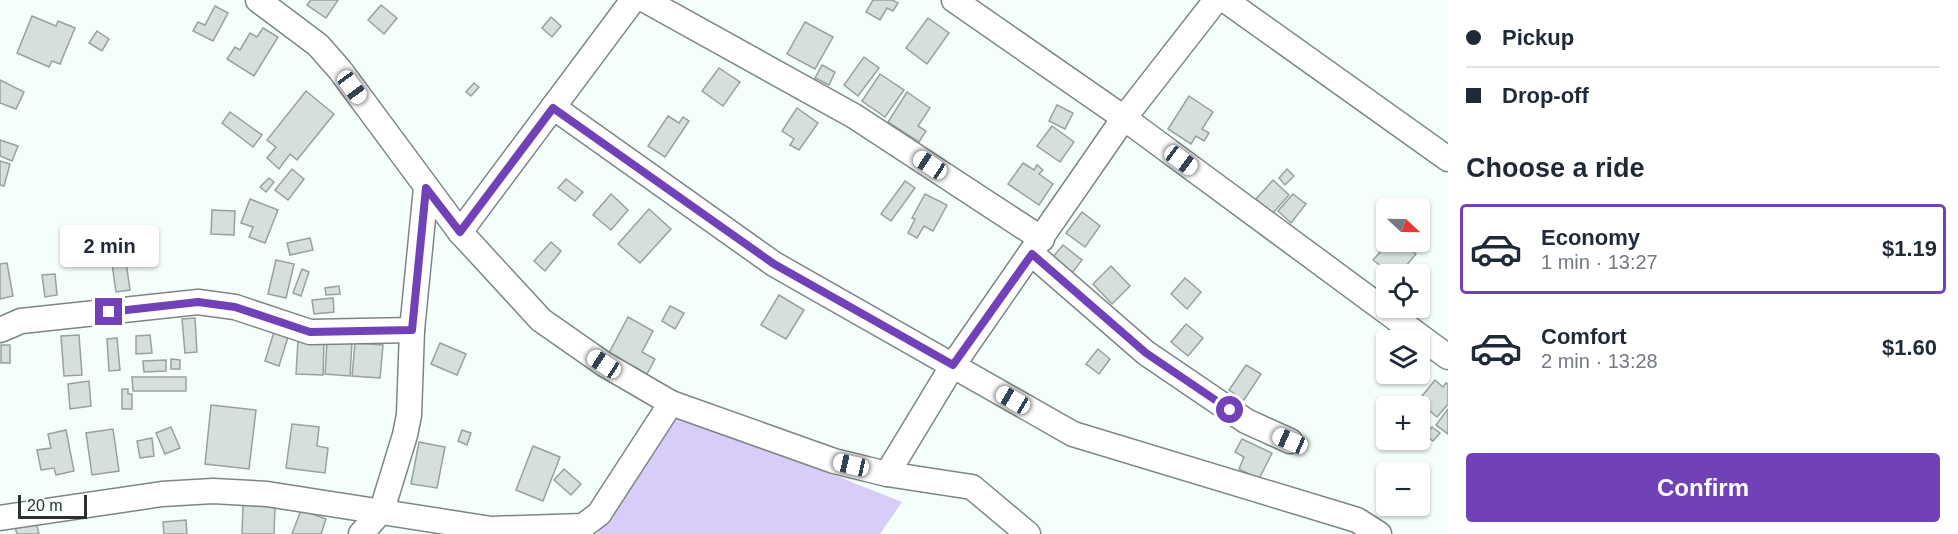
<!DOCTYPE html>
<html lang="en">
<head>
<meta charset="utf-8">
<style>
  :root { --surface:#fff; --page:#f6f6f7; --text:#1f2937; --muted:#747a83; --line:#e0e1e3; --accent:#7141b8 }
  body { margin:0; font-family:Arial,sans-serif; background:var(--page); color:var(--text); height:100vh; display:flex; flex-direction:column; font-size:22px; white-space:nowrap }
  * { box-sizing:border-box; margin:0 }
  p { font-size:20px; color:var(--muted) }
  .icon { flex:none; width:33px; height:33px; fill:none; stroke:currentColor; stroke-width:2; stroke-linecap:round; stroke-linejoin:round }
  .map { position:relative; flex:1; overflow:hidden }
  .panel { display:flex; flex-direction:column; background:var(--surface); width:510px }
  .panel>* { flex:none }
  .guide { display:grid; align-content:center; height:132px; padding:0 18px; background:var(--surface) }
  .needle { width:39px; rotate:112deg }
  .tools { position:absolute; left:1376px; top:198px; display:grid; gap:12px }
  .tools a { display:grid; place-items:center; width:54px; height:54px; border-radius:6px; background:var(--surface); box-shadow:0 2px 4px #0004; font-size:30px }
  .scale { position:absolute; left:18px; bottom:15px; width:69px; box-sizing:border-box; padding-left:6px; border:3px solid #2c302f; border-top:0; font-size:16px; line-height:21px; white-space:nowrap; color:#2c302f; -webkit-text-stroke:4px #f4fefb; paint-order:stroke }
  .end { position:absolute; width:27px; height:27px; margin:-14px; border:8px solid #7141b8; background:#fff; box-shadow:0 0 0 3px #fff }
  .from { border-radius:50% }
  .bubble { position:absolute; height:42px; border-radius:6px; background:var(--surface); box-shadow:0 2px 4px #0004; font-size:20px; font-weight:800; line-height:42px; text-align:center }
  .car { position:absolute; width:18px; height:36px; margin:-18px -9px; border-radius:8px; box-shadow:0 0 4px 2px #0007; background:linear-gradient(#fff 24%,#345 0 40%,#fff 0 76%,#345 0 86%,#fff 0) }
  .guide b { display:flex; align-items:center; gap:21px; height:57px; font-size:22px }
  .guide b+b { border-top:2px solid var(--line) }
  .guide i { width:15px; height:15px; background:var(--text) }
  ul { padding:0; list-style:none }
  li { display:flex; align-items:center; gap:18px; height:90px; margin:0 12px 9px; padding:0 6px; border:3px solid transparent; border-radius:6px }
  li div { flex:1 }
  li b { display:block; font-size:22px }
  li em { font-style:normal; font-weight:800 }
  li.active { border-color:var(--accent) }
  li>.icon { width:54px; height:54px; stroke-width:1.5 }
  h2 { padding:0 18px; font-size:27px; line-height:72px }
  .action { display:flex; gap:12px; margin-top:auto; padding:12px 18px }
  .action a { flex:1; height:69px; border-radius:6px; background:var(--accent); color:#fff; font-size:24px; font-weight:800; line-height:69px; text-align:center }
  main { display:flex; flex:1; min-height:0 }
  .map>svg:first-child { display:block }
  .green { fill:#d8ccf8 }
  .building { fill:#d5dfdc; stroke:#97a19e; stroke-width:1.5 }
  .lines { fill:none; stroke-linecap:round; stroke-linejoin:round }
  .minor-casing { stroke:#7d8684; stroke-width:27 }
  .minor { stroke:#fff; stroke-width:24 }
  .route { stroke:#7141b8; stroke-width:8 }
</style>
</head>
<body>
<main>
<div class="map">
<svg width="1448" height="534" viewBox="0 0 1448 534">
  <rect width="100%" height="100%" fill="#f4fefb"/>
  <!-- green -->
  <polygon class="green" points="678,413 902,502 880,534 597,534"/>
  <!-- building -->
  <g class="building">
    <polygon points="311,0 338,0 326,18 307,5"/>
    <polygon points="873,0 892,0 898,3 893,11 887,8 880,20 866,12"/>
    <polygon points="381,5 397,18 384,34 368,20"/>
    <polygon points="215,6 228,13 213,41 193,31 198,22 205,25"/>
    <polygon points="32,16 56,26 58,21 75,28 60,64 52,61 49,67 17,53"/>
    <polygon points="551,17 561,26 552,37 542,28"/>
    <polygon points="928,18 949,33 927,64 906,48"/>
    <polygon points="805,22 833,37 815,69 787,54"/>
    <polygon points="263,28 278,37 254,76 227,59 235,47 240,50 250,33 257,37"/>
    <polygon points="97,31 109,39 102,51 89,43"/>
    <polygon points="864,57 879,68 858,96 844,85"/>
    <polygon points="822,65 835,72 829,85 815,78"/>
    <polygon points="719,68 740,82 723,106 702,91"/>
    <polygon points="880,74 904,90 885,117 862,101"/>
    <polygon points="0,80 24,92 16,109 0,103"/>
    <polygon points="474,83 479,87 471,96 466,92"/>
    <polygon points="306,91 334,114 297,160 290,154 279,169 267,158 276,147 267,140"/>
    <polygon points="907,92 930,108 918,126 926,131 919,142 888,122"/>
    <polygon points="1189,96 1213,112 1202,129 1209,133 1204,141 1196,136 1191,144 1168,129"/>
    <polygon points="1057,105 1073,113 1065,129 1049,121"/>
    <polygon points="797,108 818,123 799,150 790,145 794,139 782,131"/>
    <polygon points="230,112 262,135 253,147 222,123"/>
    <polygon points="668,116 679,123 683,117 689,121 665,157 648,146"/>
    <polygon points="1052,126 1074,142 1060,162 1037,146"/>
    <polygon points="0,140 18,146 12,161 0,156"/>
    <polygon points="0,161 10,164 4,186 0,185"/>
    <polygon points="1023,163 1034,170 1037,165 1043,170 1039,174 1053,184 1039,205 1008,184"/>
    <polygon points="292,169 304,179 288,200 275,190"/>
    <polygon points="1287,169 1294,176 1285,185 1279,178"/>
    <polygon points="269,178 274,182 266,192 260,187"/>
    <polygon points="566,179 583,192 575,201 558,188"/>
    <polygon points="1273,180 1289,195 1272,214 1256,199"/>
    <polygon points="905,181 915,188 891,221 881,214"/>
    <polygon points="611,194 628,210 611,230 593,215"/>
    <polygon points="925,194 947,205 933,231 924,226 917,238 908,233 915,219 912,218"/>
    <polygon points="1293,194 1306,204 1291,223 1278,211"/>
    <polygon points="250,199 278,210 265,243 249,237 253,227 241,223"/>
    <polygon points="649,209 671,229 640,263 618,244"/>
    <polygon points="212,210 235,211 234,235 211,234"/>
    <polygon points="1082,212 1100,226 1085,247 1066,233"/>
    <polygon points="310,238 313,250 290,255 287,243"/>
    <polygon points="123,241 130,290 116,292 109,243"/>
    <polygon points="551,242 561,251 545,271 534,261"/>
    <polygon points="1389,242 1401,242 1416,254 1399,274 1391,274 1373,260"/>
    <polygon points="1063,245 1082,260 1072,273 1052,258"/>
    <polygon points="276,260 294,264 286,298 268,294"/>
    <polygon points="7,263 13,296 0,299 0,264"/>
    <polygon points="1111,266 1130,286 1112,304 1093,284"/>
    <polygon points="302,269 309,272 301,296 293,293"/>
    <polygon points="55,274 57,295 45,297 42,275"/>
    <polygon points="1185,278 1201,292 1187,309 1171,294"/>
    <polygon points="339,286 340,294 326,295 325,288"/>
    <polygon points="779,295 804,310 786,339 761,325"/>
    <polygon points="333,298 334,312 314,314 312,300"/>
    <polygon points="670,306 684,313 675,329 662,321"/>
    <polygon points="628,317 653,331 642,352 655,359 647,374 609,353"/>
    <polygon points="195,318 197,352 185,353 182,319"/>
    <polygon points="1186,324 1203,338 1188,356 1171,342"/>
    <polygon points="274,332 288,337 279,366 265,361"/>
    <polygon points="79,335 82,375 64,376 61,336"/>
    <polygon points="150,335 152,353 136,354 136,336"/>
    <polygon points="117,338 120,370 109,371 107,339"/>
    <polygon points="298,340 324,341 323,375 296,374"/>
    <polygon points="327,341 352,342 350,376 325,374"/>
    <polygon points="355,343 383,345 380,378 352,376"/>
    <polygon points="440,343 466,354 457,375 431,364"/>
    <rect x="1" y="345" width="9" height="18"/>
    <polygon points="1098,349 1110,359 1099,374 1086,364"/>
    <polygon points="171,359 180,360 180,369 171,369"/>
    <polygon points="166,360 166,371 144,372 143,361"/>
    <polygon points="1246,365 1261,374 1244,400 1229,390"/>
    <polygon points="132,377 186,377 186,391 133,391"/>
    <polygon points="1435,380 1443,387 1446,383 1448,384 1448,404 1437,417 1418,401"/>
    <polygon points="89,381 91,406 70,409 68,384"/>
    <polygon points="122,389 128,389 128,394 132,394 132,409 122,409"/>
    <polygon points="211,405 256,410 249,469 205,464"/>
    <polygon points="1448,409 1448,434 1436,425"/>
    <polygon points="292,424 319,427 317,446 328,448 325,473 286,468"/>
    <polygon points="171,427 180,448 165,454 156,433"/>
    <polygon points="1432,427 1440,433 1433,441 1425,435"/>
    <polygon points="113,429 119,471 92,475 86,433"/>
    <polygon points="66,430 74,471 56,475 54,468 41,470 37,450 51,448 48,434"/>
    <polygon points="462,430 471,433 467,445 458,441"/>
    <polygon points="152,438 154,456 140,458 137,441"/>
    <polygon points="1242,439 1272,453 1259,479 1239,469 1244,457 1235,452"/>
    <polygon points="419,442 445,447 437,488 411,484"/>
    <polygon points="533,446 560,457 543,501 516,490"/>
    <polygon points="564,469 581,484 571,495 554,480"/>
    <polygon points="243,505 275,507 274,534 242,534"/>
    <polygon points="301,510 326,519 321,534 292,534"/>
    <polygon points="186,520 187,534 164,534 163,522"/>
    <polygon points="36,522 39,534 17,534 15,527"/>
  </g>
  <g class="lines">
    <defs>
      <g id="minor">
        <polyline points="645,0 854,116 1042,239"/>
        <polyline points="954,0 1124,118 1448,357"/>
        <polyline points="1225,0 1448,159"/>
        <polyline points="553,107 774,264 1073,434 1357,520 1379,534"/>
        <polyline points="460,232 633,0"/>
        <polyline points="1032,254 1146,353 1246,421 1290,441"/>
        <polyline points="0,330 21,321 198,302 235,307 310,332 412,330"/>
        <polyline points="671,403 834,461 887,474 972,487 1028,534"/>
        <polyline points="887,474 953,365 1124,118 1216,0"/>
        <polyline points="0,518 162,494 213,491 267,494 491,529 583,526 599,514 671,403 604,364 541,320 460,232 340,70 318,45 258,0"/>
        <polyline points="361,534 382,510 405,435 409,415 412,330 426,188"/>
      </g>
    </defs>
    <!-- minor casing -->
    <use href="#minor" class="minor-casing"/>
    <!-- minor -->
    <use href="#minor" class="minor"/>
  </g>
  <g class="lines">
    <!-- route -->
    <polyline class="route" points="109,312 198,302 235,307 310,332 412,330 426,188 460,232 553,108 774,264 953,365 1032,254 1146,353 1230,410"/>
  </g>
</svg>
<div class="tools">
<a><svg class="needle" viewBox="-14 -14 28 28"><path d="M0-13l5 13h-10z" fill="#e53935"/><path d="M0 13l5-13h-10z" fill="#747a83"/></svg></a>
<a><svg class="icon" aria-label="locate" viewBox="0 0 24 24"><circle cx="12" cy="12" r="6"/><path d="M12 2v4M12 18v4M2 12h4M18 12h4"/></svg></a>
<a><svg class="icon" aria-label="layers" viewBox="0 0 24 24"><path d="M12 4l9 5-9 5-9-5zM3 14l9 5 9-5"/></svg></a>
<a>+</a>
<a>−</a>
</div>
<div class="scale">20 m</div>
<i class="end from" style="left:1230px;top:410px"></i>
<i class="end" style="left:109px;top:312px"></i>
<div class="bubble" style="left:60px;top:225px;width:99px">2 min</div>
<i class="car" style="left:352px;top:87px;rotate:144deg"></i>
<i class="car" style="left:1181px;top:160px;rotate:127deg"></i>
<i class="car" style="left:930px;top:165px;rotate:303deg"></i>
<i class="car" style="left:604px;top:364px;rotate:303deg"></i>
<i class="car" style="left:1013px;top:400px;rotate:300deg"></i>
<i class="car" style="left:1290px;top:441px;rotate:294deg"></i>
<i class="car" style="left:851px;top:465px;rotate:283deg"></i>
</div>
<section class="panel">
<div class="guide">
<b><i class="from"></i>Pickup</b>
<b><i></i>Drop-off</b>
</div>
<h2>Choose a ride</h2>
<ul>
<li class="active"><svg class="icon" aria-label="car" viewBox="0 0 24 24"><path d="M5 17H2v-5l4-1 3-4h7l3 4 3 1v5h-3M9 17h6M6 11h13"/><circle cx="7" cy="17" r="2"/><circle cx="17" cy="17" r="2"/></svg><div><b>Economy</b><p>1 min · 13:27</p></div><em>$1.19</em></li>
<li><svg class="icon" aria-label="car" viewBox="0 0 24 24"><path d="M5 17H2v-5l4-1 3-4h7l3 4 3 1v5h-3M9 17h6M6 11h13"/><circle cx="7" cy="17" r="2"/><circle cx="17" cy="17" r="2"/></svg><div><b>Comfort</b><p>2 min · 13:28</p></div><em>$1.60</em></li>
</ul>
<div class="action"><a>Confirm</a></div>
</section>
</main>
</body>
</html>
